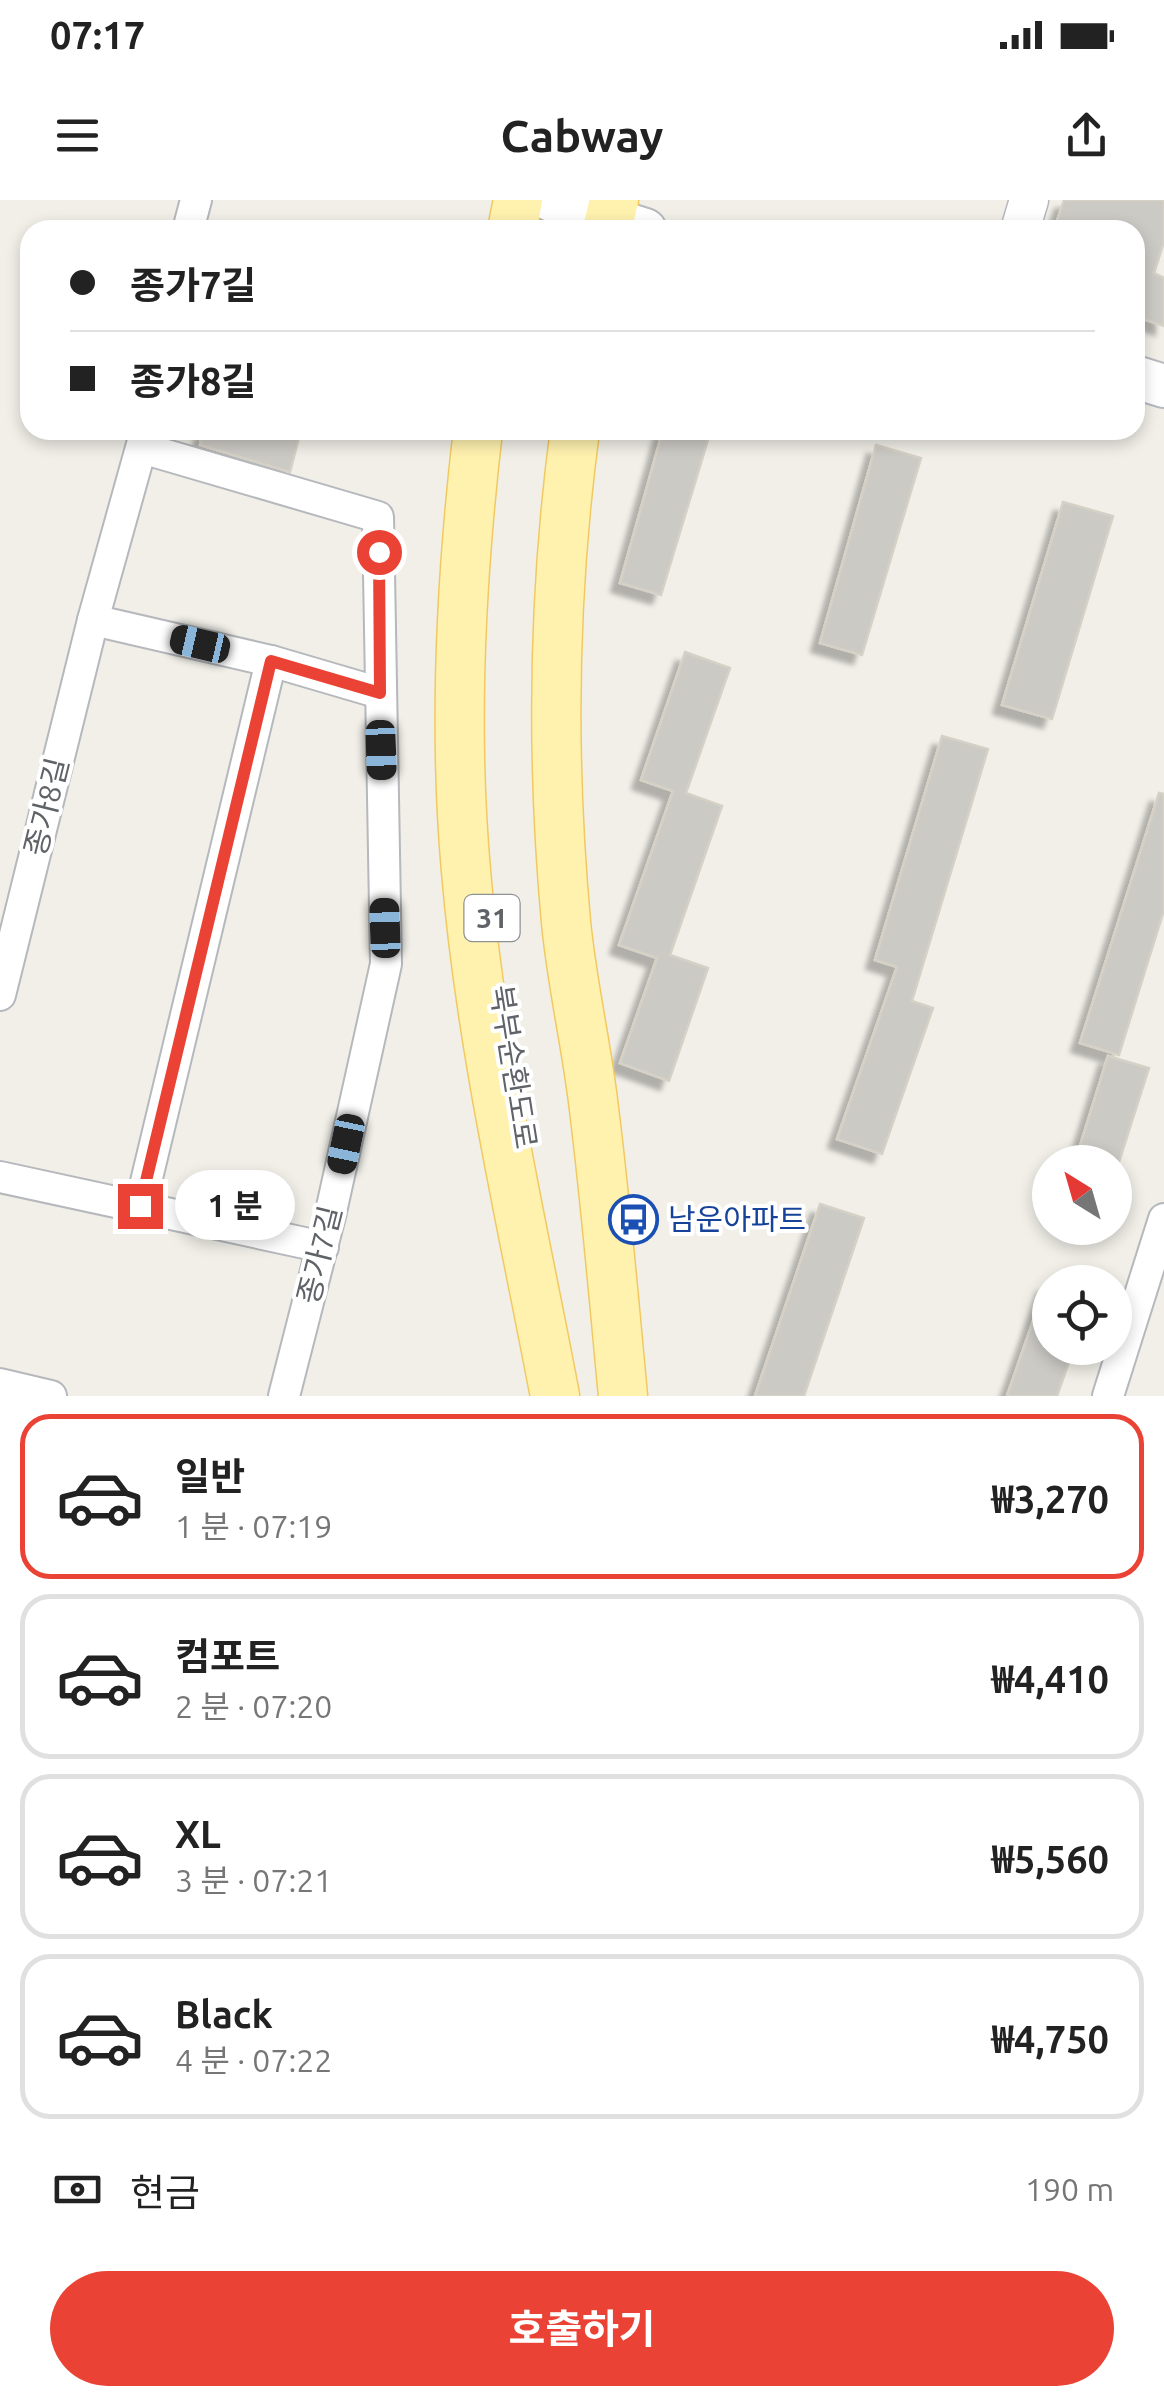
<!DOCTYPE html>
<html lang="ko">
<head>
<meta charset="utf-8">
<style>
  :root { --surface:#fff; --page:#f6f6f6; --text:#222; --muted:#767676; --line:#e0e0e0; --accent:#ea4335 }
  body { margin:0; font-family:Ubuntu,"Noto Sans KR",sans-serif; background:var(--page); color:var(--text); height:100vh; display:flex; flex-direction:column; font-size:38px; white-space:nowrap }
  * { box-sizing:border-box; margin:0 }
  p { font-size:32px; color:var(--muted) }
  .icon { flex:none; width:55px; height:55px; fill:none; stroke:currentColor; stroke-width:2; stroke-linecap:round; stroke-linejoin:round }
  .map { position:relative; height:1196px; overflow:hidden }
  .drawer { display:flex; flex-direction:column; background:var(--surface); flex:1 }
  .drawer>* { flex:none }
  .top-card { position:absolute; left:20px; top:20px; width:1125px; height:220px; border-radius:30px; box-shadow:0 5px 15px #0003; display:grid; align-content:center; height:220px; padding:0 50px; background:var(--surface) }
  .needle { width:65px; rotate:323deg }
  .controls { position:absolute; left:1032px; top:945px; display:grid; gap:20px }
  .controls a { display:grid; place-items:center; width:100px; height:100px; border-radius:50%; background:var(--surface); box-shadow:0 5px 15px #0003; font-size:50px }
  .end { position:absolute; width:45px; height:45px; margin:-22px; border:12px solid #ea4335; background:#fff; box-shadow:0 0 0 5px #fff }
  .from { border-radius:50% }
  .bubble { position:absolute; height:70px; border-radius:35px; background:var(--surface); box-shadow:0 5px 15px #0003; font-size:32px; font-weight:700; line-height:70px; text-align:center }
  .car { position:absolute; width:30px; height:60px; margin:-30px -15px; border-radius:12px; box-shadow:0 0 8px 2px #0007; background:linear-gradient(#222 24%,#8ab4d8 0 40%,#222 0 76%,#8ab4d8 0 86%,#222 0) }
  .top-card b { display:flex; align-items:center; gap:35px; height:95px; font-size:38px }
  .top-card b+b { border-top:2px solid var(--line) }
  .top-card i { width:25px; height:25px; background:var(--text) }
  ul { padding:18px 0 0; list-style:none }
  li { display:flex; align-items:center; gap:30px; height:165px; margin:0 20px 15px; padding:0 30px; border:5px solid var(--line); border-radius:30px }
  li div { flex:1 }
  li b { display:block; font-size:38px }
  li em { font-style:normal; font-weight:700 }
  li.selected { border-color:var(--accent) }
  li>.icon { width:90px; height:90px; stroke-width:1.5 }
  .pay { display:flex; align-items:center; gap:25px; height:110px; padding:0 50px; font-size:38px }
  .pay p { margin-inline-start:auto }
  .cta { display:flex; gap:20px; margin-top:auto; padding:20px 50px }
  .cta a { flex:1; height:115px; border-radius:60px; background:var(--accent); color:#fff; font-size:40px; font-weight:700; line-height:115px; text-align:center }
  .status { display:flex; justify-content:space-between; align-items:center; height:70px; padding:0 50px; background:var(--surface); direction:ltr }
  .status svg { height:28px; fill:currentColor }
  header { display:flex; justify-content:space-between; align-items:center; height:130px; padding:0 50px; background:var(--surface); font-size:45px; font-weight:700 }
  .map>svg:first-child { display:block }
  .building { fill:#cccac5; stroke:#d6d1c6; stroke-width:2.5; filter:url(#shadow) }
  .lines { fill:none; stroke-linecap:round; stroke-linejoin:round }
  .minor-casing { stroke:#b5b8bc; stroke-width:34 }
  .tertiary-casing { stroke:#b5b8bc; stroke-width:41 }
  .secondary-casing { stroke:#b6babf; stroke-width:46 }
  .primary-casing { stroke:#f2c960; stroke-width:51 }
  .minor { stroke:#fff; stroke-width:30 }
  .tertiary { stroke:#fff; stroke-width:38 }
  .secondary { stroke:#fff; stroke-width:42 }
  .primary { stroke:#fff2af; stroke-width:48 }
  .route { stroke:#ea4335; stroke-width:12 }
  .labels { text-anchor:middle; stroke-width:8; stroke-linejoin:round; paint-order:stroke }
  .shield { fill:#fff; stroke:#8f9295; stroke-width:2.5 }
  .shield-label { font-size:28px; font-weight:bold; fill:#5f6368 }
  .street-label { font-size:30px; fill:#5f6368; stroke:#fff }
  .transit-label { font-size:30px; fill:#164399; stroke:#fff; text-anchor:start }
</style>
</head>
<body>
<div class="status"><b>07:17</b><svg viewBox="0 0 49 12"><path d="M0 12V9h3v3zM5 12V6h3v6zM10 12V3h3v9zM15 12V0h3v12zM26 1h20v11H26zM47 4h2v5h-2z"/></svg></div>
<header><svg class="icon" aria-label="menu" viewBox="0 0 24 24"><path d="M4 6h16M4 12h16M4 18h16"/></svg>Cabway<svg class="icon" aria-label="share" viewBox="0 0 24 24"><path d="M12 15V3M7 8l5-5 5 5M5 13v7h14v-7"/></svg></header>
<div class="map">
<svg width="1164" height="1196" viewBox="0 0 1164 1196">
  <defs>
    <filter id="shadow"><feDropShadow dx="-9" dy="9" stdDeviation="2.5" flood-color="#0004"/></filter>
  </defs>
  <rect width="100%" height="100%" fill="#f1efe8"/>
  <!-- building -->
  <g class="building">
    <polygon points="1064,0 1164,0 1164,42 1154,73 1164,78 1164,126 1135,116 1135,30 1054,30"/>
    <polygon points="204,230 301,230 290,272 200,245"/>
    <polygon points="663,230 711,230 661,395 620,383"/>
    <polygon points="876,245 921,258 862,455 820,443"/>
    <polygon points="1063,302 1113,316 1052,519 1002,505"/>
    <polygon points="685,452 730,468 686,593 722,606 670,755 708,768 669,881 620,863 657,758 619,745 673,591 641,580"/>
    <polygon points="942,536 988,549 912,801 933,808 882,954 837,939 897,767 875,760"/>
    <polygon points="1159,593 1164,594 1164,710 1119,855 1080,843"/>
    <polygon points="1108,856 1149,868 1119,962 1075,962"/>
    <polygon points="820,1004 864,1018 804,1196 755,1196"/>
    <polygon points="1046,1084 1050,1084 1050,1148 1074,1148 1057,1196 1007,1196"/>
  </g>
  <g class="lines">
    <defs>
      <g id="minor">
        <polyline points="188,30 196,0"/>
        <polyline points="142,248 378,317 386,764 330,1016 284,1196"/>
        <polyline points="93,420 271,461 380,493"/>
        <polyline points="0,795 93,420 146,230"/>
        <polyline points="0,977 323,1047"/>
        <polyline points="140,1007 271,461"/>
        <polyline points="0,1184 51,1196"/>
        <polyline points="1108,1196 1164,1019"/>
      </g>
      <polyline id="tertiary" points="1020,30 1029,0"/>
      <g id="secondary">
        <polyline points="551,0 645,30"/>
        <polyline points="1135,177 1164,186"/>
      </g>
      <g id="primary">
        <polyline points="512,30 518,0"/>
        <polyline points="607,30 614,0"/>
        <path d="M478 230C461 375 453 525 466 671 481 848 522 1022 555 1196"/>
        <path d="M575 230C553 393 551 558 566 722 572 785 587 847 594 909 606 1005 614 1101 623 1196"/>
      </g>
    </defs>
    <!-- minor casing -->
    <use href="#minor" class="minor-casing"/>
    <!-- tertiary casing -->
    <use href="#tertiary" class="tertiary-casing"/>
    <!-- secondary casing -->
    <use href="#secondary" class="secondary-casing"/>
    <!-- primary casing -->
    <use href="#primary" class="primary-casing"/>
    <!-- minor -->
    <use href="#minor" class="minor"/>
    <!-- tertiary -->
    <use href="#tertiary" class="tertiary"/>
    <!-- secondary -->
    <use href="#secondary" class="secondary"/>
    <!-- primary -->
    <use href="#primary" class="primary"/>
  </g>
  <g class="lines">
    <!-- route -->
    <polyline class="route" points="140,1006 271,461 380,493 379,352"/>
  </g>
  <!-- icons -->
  <defs>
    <symbol id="bus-ring" viewBox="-11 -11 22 22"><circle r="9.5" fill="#fff" stroke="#1a4fb4" stroke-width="1.5"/><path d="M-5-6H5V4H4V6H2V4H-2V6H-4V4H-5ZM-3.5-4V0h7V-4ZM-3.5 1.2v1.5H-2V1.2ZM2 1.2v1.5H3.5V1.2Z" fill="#1a4fb4"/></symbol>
  </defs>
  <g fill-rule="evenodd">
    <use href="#bus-ring" x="606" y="992" width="55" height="55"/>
  </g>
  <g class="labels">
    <!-- shield labels -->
    <rect class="shield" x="464.5" y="695" width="55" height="46" rx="8"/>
    <g class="shield-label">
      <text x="492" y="728">31</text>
    </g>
    <!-- street labels -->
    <g class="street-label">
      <text transform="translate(47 607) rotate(-76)" y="10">종가8길</text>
      <text transform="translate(513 867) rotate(81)" y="10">북부순환도로</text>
      <text transform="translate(320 1055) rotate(-76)" y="10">종가7길</text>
    </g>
    <!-- transit labels -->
    <g class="transit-label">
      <text x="668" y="1030">남운아파트</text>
    </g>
  </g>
</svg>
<div class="controls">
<a><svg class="needle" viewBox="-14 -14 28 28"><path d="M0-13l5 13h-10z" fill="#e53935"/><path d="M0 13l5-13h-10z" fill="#767676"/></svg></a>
<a><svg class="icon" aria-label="locate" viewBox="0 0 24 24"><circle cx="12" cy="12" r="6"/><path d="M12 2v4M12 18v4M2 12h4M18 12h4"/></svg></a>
</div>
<i class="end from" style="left:379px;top:352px"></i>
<i class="end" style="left:140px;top:1006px"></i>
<div class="bubble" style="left:175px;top:970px;width:120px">1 분</div>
<i class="car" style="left:200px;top:444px;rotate:283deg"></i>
<i class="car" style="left:381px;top:550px;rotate:178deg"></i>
<i class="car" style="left:385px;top:728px;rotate:358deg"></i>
<i class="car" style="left:346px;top:944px;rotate:192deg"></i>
<div class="top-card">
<b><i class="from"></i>종가7길</b>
<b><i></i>종가8길</b>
</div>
</div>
<section class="drawer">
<ul>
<li class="selected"><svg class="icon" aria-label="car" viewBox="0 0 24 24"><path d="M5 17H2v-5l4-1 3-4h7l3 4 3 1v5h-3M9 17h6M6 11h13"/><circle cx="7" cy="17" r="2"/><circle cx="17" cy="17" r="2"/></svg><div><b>일반</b><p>1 분 · 07:19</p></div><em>₩3,270</em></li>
<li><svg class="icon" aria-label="car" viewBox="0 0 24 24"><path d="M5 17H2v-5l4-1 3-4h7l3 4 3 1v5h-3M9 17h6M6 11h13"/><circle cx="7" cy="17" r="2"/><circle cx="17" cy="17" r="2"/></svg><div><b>컴포트</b><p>2 분 · 07:20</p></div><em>₩4,410</em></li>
<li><svg class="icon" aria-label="car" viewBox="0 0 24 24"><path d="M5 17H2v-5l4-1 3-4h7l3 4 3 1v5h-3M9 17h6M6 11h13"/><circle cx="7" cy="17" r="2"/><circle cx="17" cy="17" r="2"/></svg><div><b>XL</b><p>3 분 · 07:21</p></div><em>₩5,560</em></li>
<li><svg class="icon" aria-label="car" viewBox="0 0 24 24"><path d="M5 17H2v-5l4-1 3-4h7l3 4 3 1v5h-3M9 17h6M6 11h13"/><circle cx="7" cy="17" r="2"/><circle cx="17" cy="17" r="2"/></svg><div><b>Black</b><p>4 분 · 07:22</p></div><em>₩4,750</em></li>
</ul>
<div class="pay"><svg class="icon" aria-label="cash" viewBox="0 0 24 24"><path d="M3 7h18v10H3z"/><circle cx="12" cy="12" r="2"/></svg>현금<p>190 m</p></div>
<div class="cta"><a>호출하기</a></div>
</section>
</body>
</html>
